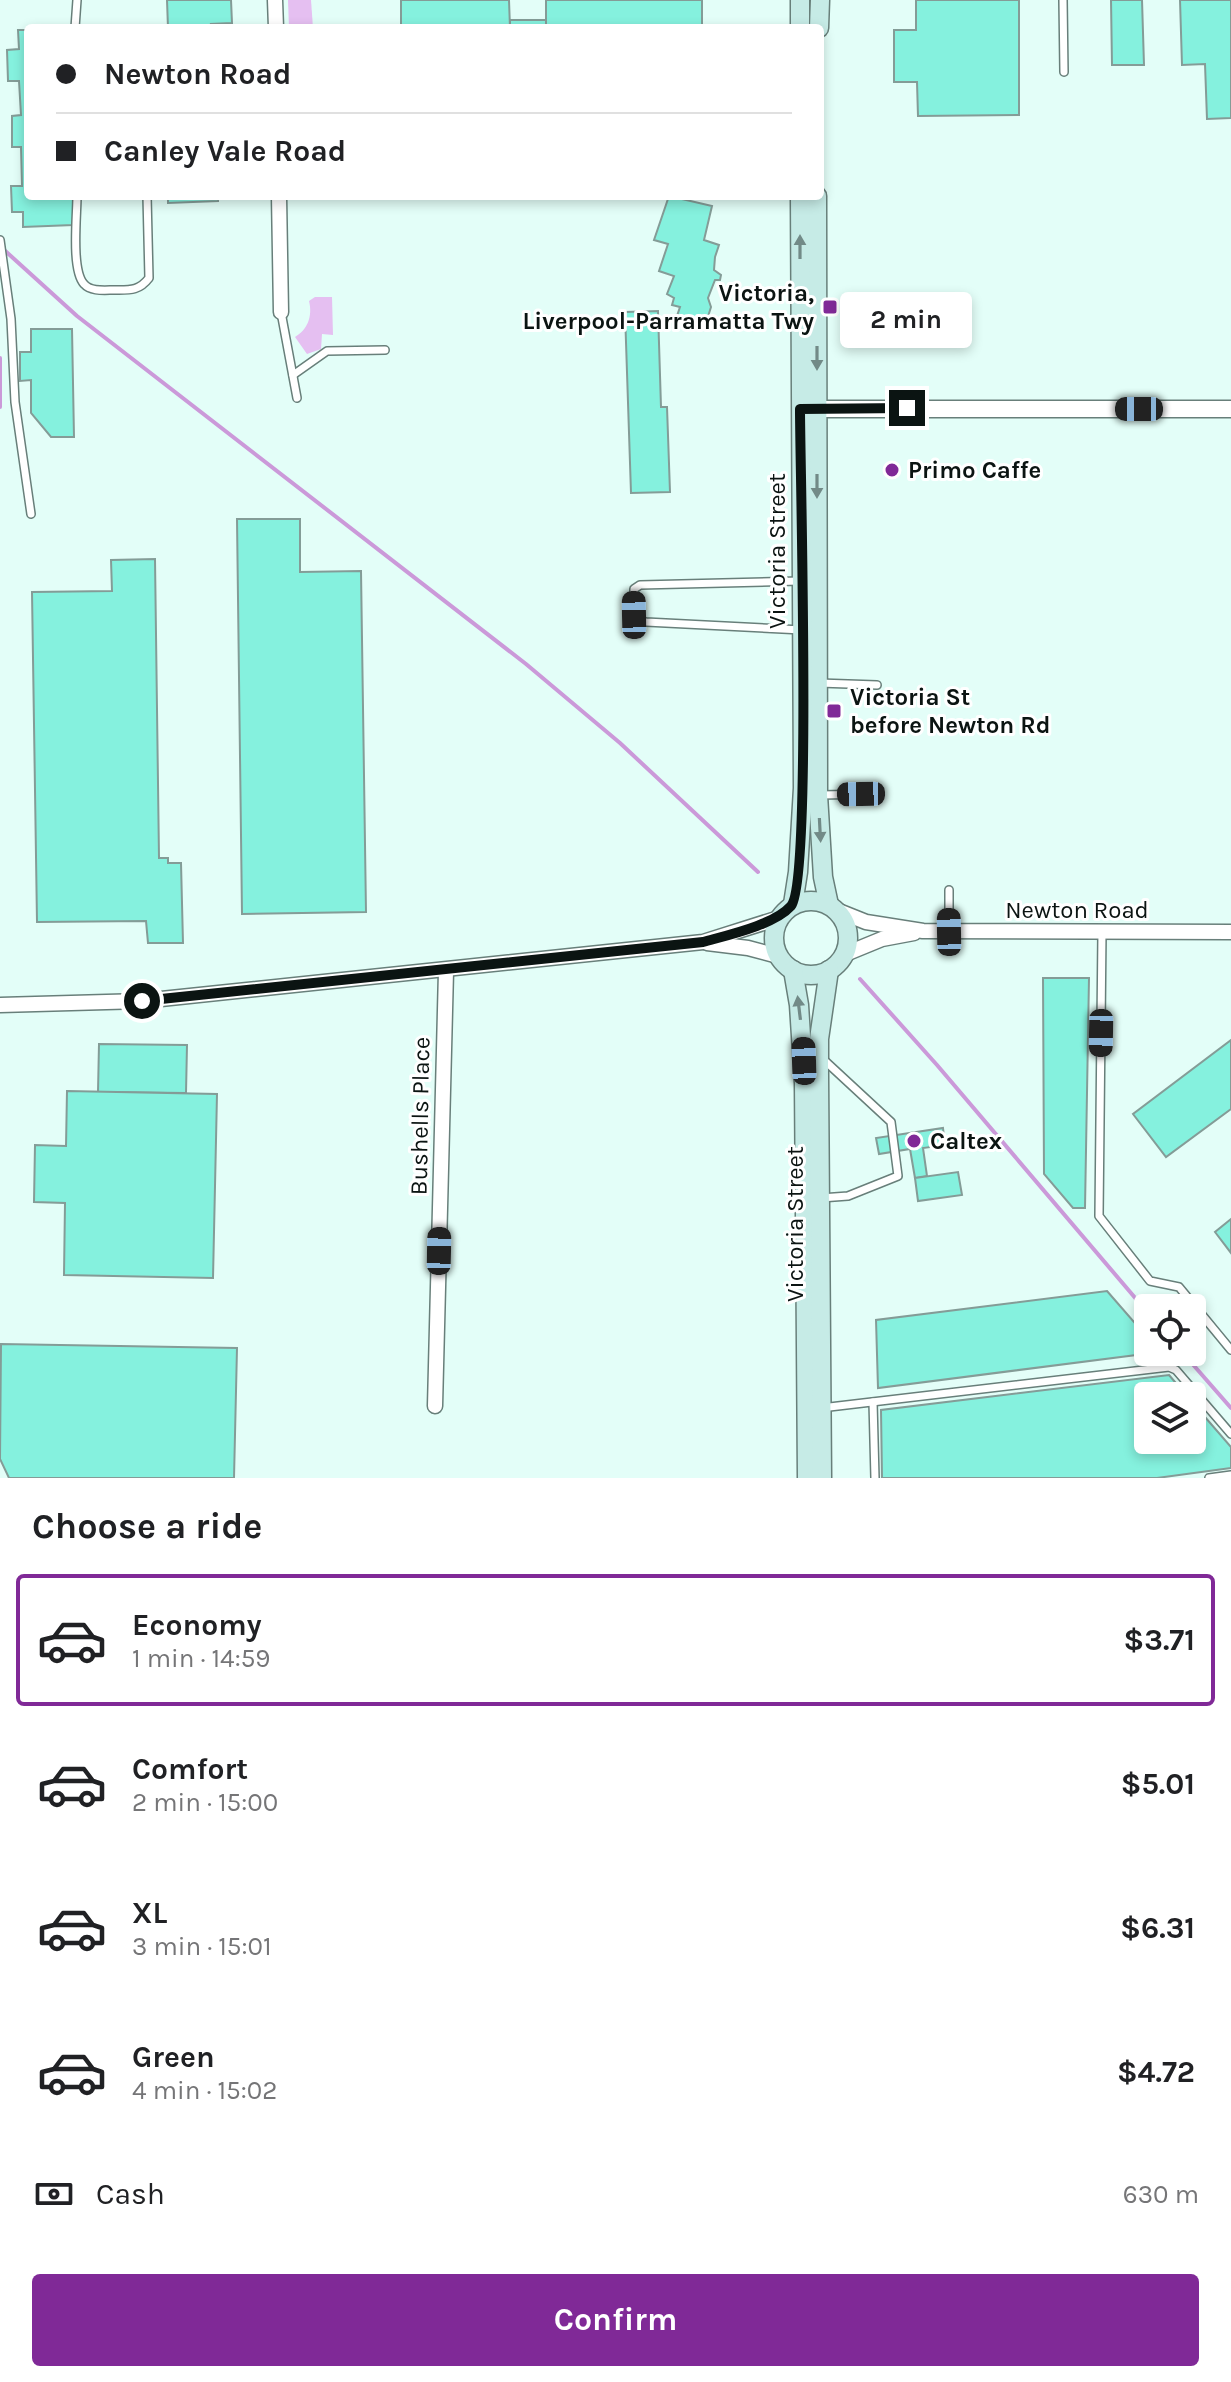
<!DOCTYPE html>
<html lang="en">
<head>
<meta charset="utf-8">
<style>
  :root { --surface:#fff; --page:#f2f2f2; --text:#202124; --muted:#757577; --line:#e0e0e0; --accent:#802997 }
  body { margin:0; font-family:Karla,sans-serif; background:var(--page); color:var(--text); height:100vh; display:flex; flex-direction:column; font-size:30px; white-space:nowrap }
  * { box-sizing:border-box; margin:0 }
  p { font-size:26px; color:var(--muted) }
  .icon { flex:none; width:44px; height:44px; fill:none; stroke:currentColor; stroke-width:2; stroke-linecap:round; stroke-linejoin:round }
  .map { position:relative; height:1478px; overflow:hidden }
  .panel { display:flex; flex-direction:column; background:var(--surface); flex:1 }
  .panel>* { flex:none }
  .hud { position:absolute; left:24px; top:24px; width:800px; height:176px; border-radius:8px; box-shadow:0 4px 12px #0003; display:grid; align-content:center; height:176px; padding:0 32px; background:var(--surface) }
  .controls { position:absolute; left:1134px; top:1294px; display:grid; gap:16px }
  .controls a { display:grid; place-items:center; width:72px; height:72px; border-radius:8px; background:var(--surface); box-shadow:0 4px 12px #0003; font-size:40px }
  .end { position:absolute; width:36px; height:36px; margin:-18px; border:10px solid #0b1412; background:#fff; box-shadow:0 0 0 4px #fff }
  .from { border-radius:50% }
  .bubble { position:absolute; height:56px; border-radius:8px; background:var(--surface); box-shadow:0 4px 12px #0003; font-size:26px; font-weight:700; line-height:56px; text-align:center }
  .car { position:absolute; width:24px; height:48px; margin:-24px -12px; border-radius:10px; box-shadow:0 0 6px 2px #0007; background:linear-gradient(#222 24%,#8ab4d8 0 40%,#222 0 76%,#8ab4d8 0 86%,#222 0) }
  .hud b { display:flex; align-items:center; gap:28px; height:76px; font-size:30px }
  .hud b+b { border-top:2px solid var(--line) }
  .hud i { width:20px; height:20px; background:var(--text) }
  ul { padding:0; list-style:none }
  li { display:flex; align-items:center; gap:24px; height:132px; margin:0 16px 12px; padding:0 16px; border:4px solid transparent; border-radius:8px }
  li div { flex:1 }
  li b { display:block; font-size:30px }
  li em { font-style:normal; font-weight:700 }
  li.selected { border-color:var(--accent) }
  li>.icon { width:72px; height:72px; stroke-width:1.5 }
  h2 { padding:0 32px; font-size:36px; line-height:96px }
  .pay { display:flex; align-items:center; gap:20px; height:88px; padding:0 32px; font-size:30px }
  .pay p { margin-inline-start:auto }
  .button { display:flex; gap:16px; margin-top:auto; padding:16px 32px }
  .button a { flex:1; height:92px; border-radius:8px; background:var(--accent); color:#fff; font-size:32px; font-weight:700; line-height:92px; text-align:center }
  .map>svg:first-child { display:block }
  .green { fill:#e5bff1 }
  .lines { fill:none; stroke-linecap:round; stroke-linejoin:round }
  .stream { stroke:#cb99d9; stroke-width:4 }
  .building { fill:#85f1de; stroke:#849c97; stroke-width:2 }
  .service-casing { stroke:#687f7a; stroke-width:10 }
  .minor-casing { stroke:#687f7a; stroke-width:17 }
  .tertiary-casing { stroke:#687f7a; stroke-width:19 }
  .secondary-casing { stroke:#687f7a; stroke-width:21 }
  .service { stroke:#fff; stroke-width:7 }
  .minor { stroke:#fff; stroke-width:14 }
  .tertiary { stroke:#fff; stroke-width:16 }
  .secondary { stroke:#c6ebe6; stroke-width:18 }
  .oneway { fill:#728a87 }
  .route { stroke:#0b1412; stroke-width:10 }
  .poi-dot { fill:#802997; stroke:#fff; stroke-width:3 }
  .labels { text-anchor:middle; stroke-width:6; stroke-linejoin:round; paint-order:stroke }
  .poi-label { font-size:24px; font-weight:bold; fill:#0b1412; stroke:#fff; text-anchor:start }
  .street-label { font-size:24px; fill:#0b1412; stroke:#fff }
</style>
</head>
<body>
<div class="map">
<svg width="1231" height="1478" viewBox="0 0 1231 1478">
  <rect width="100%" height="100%" fill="#e3fef8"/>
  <!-- green -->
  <g class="green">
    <polygon points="288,0 311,0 313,28 289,28"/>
    <path d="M315 297H332L333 335 322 334 321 349 307 354 295 337C307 330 313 317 309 301Z"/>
  </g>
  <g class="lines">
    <!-- stream -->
    <g class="stream">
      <polyline points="2,248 77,316 526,664 620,743 758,872"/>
      <polyline points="0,358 0,407"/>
      <polyline points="860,979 937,1065 1148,1313"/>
      <polyline points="1182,1352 1231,1408"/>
    </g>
  </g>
  <!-- building -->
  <g class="building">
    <polygon points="167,0 231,0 232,23 211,24 212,28 168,28"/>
    <polygon points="401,0 509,0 510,28 401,28"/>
    <rect x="546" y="0" width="156" height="28"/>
    <polygon points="916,0 1019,0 1019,115 918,116 917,82 894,82 894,30 916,30"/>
    <polygon points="1111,0 1142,0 1144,65 1112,65"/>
    <polygon points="1180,0 1231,0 1231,118 1207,119 1205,64 1182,65"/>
    <rect x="510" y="20" width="36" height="8"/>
    <polygon points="18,30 28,30 28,196 73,196 73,225 23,227 23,212 12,212 11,186 22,186 21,147 12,147 12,116 21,115 19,81 8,81 7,50 19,49"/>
    <polygon points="168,196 218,196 218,201 168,203"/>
    <polygon points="669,196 712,206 704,240 719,245 715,257 714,270 721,275 720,280 715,280 708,298 711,307 705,326 677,316 680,307 672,305 674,298 667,294 674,276 659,271 668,244 654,240"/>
    <polygon points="658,311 661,407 667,407 670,492 631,493 625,312"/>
    <polygon points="31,329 72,329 74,437 51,437 31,413 31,380 20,381 20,352 31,352"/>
    <polygon points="237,519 300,519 300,572 361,571 366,912 242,914"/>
    <polygon points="155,559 159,858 168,858 168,863 181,863 183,943 148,943 146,921 37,922 32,592 112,591 111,560"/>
    <polygon points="1043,978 1089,978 1085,1208 1073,1208 1044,1174"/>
    <polygon points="1231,1040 1231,1109 1166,1157 1133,1114"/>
    <polygon points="99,1044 187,1045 186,1093 98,1092"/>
    <polygon points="67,1091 217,1094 213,1278 64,1275 65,1203 34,1202 35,1145 66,1146"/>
    <polygon points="943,1128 945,1145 923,1148 927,1176 915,1178 910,1149 879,1154 876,1138"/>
    <polygon points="958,1172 962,1195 918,1201 915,1178"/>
    <polygon points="1231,1219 1231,1253 1215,1232"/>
    <polygon points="1107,1291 1148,1338 1148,1352 1160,1352 878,1388 876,1320"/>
    <polygon points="1,1344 237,1348 234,1478 9,1478 0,1459"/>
    <polygon points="1169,1375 1187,1396 1148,1396 1148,1440 1192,1440 1192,1402 1231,1447 1231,1468 1157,1478 882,1478 881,1410"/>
  </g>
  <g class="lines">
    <defs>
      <g id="service">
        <polyline points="1063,0 1064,72"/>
        <polyline points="75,28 77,0"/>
        <path d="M77 196C77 216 71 270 84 284 91 292 105 290 115 290 130 290 139 291 149 278L147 196"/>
        <polyline points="0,240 11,319 15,402 31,514"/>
        <polyline points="281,312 297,398"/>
        <polyline points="293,375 327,351 385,350"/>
        <polyline points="799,581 640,585 634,589 634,615 639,621 646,622 802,630"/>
        <polyline points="819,683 877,685"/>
        <polyline points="820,795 876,794"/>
        <polyline points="949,890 949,932"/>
        <polyline points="1102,932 1099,1216 1150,1281 1179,1287 1231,1350"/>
        <polyline points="821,1198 848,1196 898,1176 891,1122 824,1060"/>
        <polyline points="873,1402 875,1478"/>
        <polyline points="821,1408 1169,1367 1176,1370 1231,1434"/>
        <polyline points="1209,1478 1231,1475"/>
      </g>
      <g id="minor">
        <polyline points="275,0 276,28"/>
        <polyline points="279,196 281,312"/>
        <polyline points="836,910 866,922 923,931 1231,932"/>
        <polyline points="707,943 748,948 778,956"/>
        <polyline points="843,955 882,939 914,933"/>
        <polyline points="0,1005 142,1001 703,942 779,918"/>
        <polyline points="435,1406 446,971"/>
      </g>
      <polyline id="tertiary" points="806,409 1231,409"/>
      <g id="secondary">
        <polyline points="800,0 800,28"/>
        <polyline points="819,28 820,0"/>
        <polyline points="817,196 818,795 823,877 829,905"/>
        <circle cx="811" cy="938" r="37"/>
        <polyline points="793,904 798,872 803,788 800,196"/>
        <polyline points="793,970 799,1005 804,1083 807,1478"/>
        <polyline points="822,1478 819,1075 819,1039 829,970"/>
      </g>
    </defs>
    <!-- service casing -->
    <use href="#service" class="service-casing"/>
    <!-- minor casing -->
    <use href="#minor" class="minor-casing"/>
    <!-- tertiary casing -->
    <use href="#tertiary" class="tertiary-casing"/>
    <!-- secondary casing -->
    <use href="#secondary" class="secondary-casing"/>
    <!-- service -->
    <use href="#service" class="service"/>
    <!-- minor -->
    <use href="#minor" class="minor"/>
    <!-- tertiary -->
    <use href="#tertiary" class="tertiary"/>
    <!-- secondary -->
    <use href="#secondary" class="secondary"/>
  </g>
  <!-- one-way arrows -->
  <defs><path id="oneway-solid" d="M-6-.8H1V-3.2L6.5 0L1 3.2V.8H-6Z" transform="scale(2)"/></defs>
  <g class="oneway">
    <use href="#oneway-solid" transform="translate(800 247) rotate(-90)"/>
    <use href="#oneway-solid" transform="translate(817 358) rotate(90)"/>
    <use href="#oneway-solid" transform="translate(817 486) rotate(90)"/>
    <use href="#oneway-solid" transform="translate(820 830) rotate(87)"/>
    <use href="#oneway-solid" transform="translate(799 1008) rotate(-97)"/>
  </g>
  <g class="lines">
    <!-- route -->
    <path class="route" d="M142 1001 703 942C728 935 774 925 791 906 812 882 800 471 800 409L907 408"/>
  </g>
  <!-- markers -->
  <g class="poi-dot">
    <rect x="822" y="299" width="16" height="16" rx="4"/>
    <circle cx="892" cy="470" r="8"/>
    <rect x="826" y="703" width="16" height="16" rx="4"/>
    <circle cx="914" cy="1141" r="8"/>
  </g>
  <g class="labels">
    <!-- poi labels -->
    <g class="poi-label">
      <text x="814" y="301" text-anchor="end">Victoria,<tspan x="814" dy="28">Liverpool-Parramatta Twy</tspan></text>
      <text x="908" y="478">Primo Caffe</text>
      <text x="850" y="705">Victoria St<tspan x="850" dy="28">before Newton Rd</tspan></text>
      <text x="930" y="1149">Caltex</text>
    </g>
    <!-- street labels -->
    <g class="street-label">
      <text transform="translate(777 551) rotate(-90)" y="8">Victoria Street</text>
      <text x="1077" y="918">Newton Road</text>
      <text transform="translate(420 1116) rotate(-89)" y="8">Bushells Place</text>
      <text transform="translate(795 1224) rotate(-90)" y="8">Victoria Street</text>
    </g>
  </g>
</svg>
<div class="controls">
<a><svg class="icon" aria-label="locate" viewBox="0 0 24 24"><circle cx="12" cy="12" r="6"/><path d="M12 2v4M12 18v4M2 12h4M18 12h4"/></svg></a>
<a><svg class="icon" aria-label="layers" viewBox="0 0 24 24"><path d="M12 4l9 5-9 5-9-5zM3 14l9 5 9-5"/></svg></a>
</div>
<i class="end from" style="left:142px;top:1001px"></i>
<i class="end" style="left:907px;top:408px"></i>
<div class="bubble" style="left:840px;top:292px;width:132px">2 min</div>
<i class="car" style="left:1139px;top:409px;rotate:270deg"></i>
<i class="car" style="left:634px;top:615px;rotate:359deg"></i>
<i class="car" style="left:861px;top:794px;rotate:269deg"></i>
<i class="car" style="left:949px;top:932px;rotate:359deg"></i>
<i class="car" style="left:1101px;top:1033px;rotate:181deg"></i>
<i class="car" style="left:804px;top:1061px;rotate:358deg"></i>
<i class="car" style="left:439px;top:1251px;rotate:1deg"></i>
<div class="hud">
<b><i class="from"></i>Newton Road</b>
<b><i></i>Canley Vale Road</b>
</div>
</div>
<section class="panel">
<h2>Choose a ride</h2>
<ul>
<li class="selected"><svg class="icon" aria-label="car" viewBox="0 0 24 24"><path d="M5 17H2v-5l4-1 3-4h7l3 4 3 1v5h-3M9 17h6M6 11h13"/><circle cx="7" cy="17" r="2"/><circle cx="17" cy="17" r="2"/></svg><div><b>Economy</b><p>1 min · 14:59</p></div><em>$3.71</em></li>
<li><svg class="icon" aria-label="car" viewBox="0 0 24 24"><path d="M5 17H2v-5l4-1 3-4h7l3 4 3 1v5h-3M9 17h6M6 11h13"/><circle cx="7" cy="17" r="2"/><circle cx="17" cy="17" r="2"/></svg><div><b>Comfort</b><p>2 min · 15:00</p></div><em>$5.01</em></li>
<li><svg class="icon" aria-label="car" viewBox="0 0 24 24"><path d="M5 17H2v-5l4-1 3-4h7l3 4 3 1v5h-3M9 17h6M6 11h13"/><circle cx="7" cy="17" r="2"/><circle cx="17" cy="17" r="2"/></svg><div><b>XL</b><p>3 min · 15:01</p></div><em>$6.31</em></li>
<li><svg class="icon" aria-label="car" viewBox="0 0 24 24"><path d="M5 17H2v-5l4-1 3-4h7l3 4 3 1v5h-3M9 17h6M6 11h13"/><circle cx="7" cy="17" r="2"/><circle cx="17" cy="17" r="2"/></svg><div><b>Green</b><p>4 min · 15:02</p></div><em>$4.72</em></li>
</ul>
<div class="pay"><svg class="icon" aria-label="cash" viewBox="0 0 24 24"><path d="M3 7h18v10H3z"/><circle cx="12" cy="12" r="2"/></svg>Cash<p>630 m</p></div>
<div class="button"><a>Confirm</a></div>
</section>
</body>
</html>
